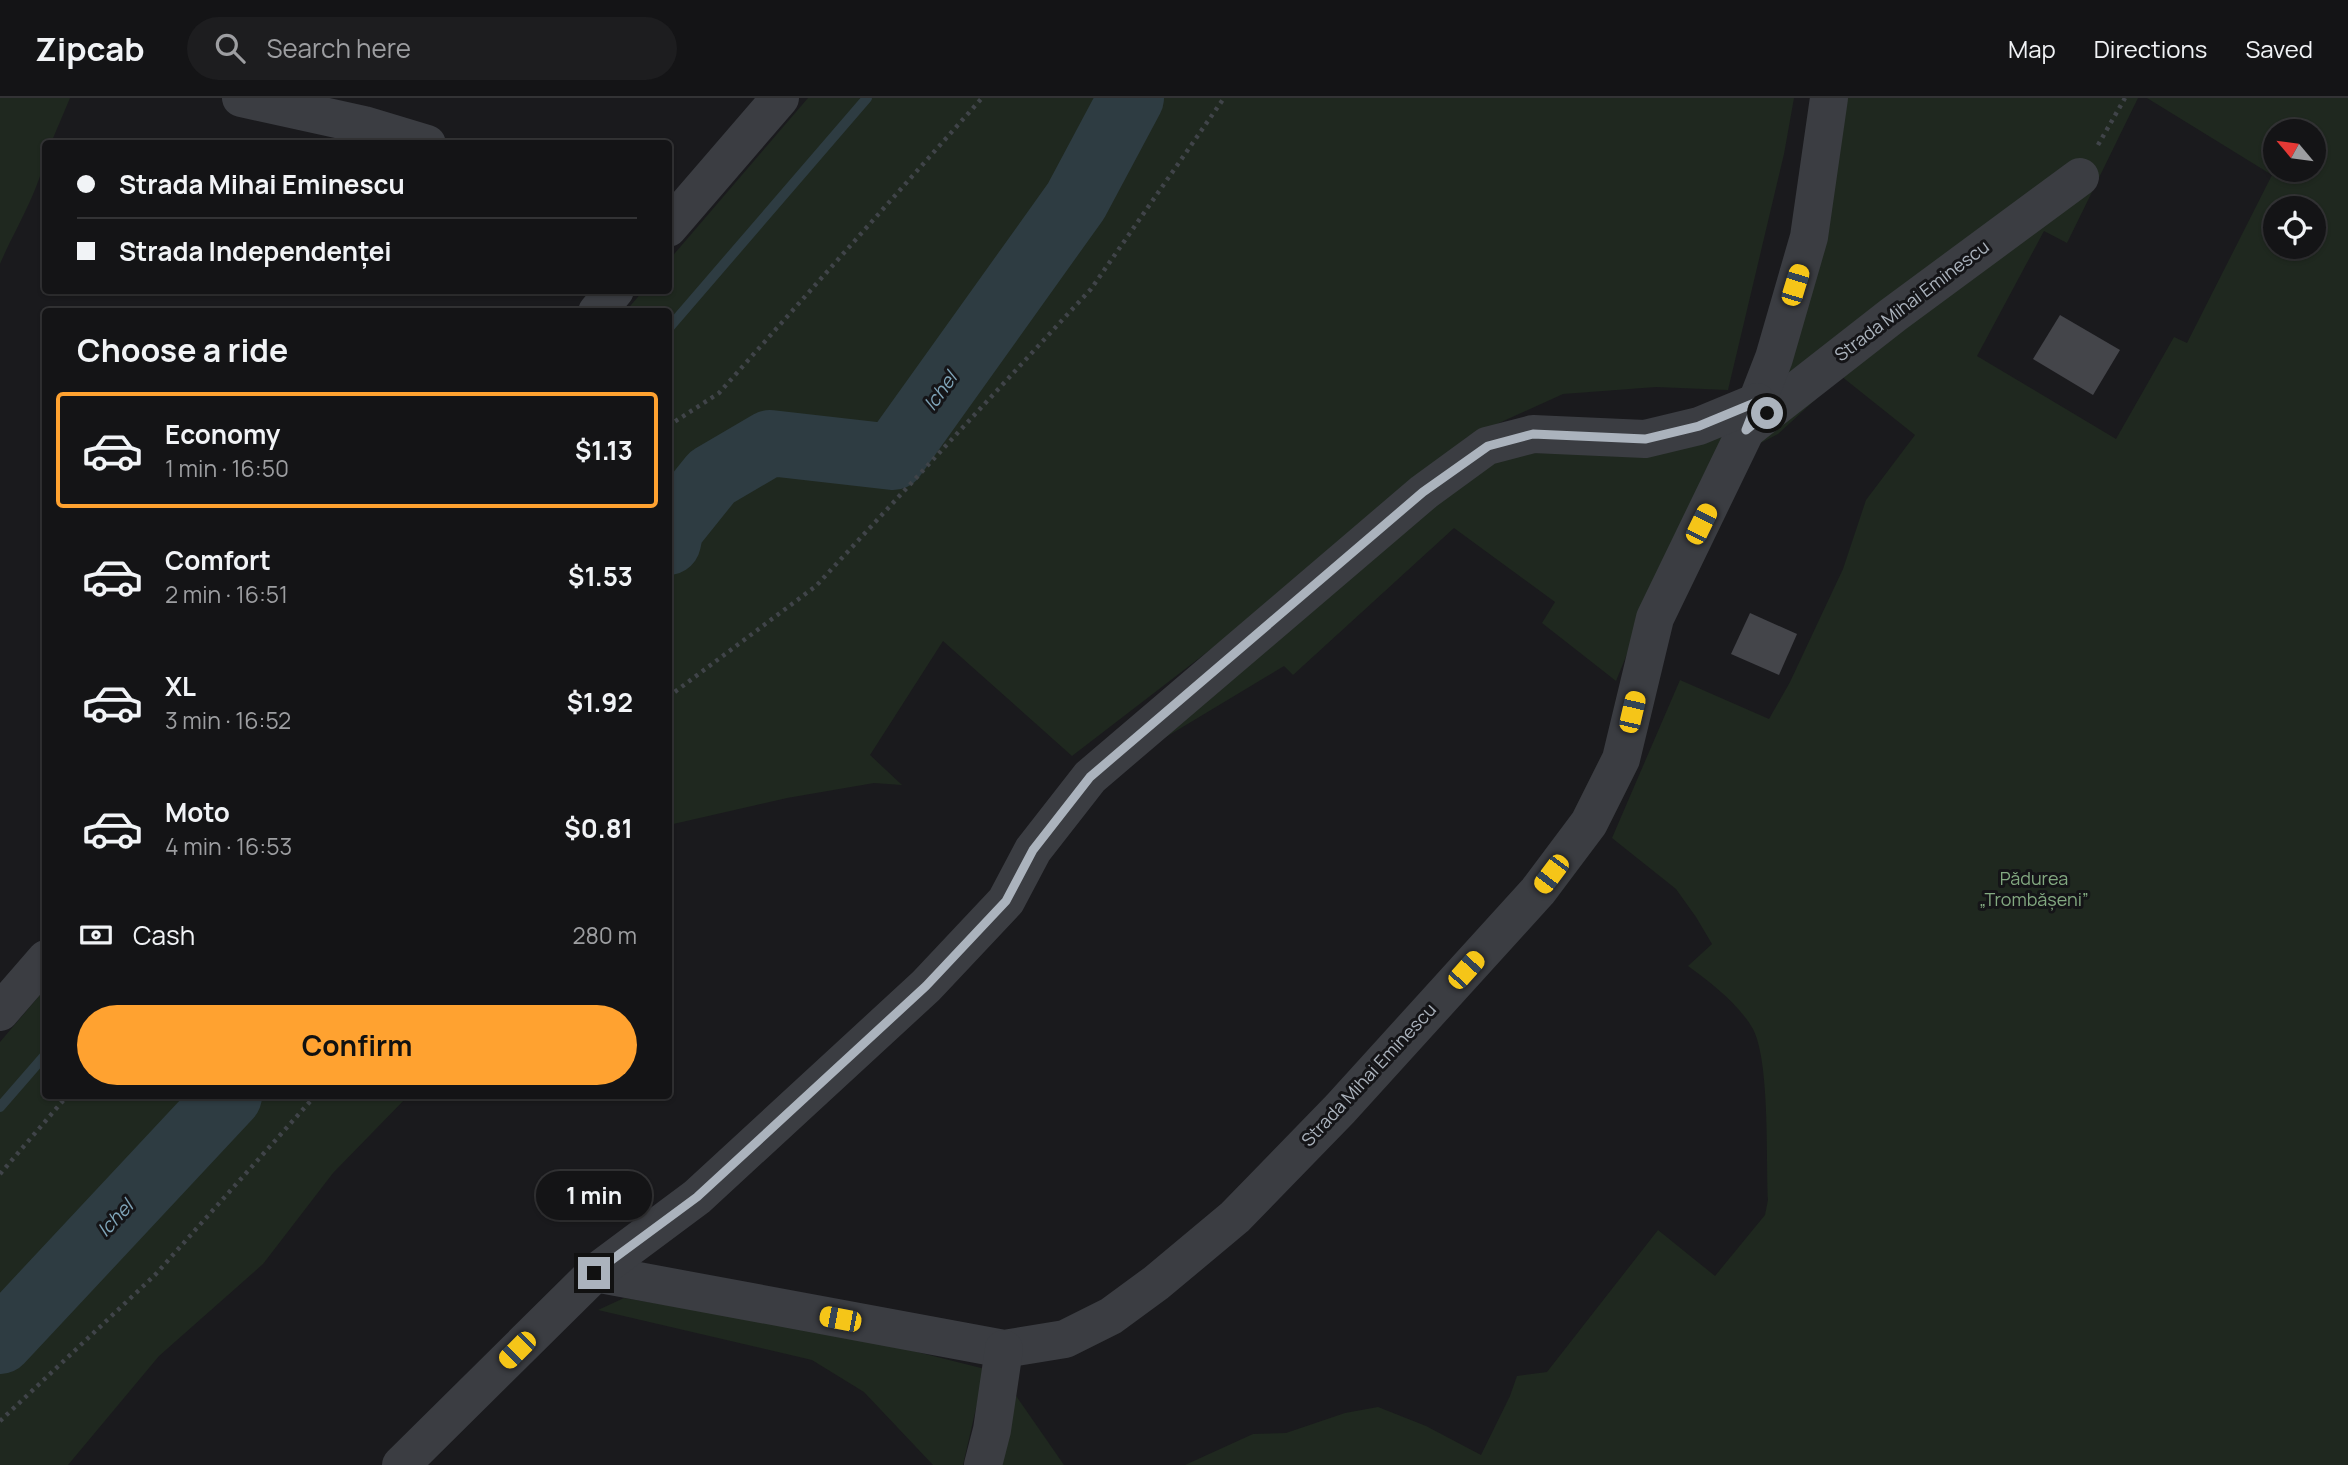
<!DOCTYPE html>
<html lang="en">
<head>
<meta charset="utf-8">
<style>
  :root { --surface:#141416; --page:#1d1d1f; --text:#f1f3f6; --muted:#9d9ea1; --line:#333335; --accent:#ffa230 }
  body { margin:0; font-family:Manrope,sans-serif; background:var(--page); color:var(--text); height:100vh; display:flex; flex-direction:column; font-size:26px; white-space:nowrap }
  * { box-sizing:border-box; margin:0 }
  p { font-size:23px; color:var(--muted) }
  .icon { flex:none; width:38px; height:38px; fill:none; stroke:currentColor; stroke-width:2; stroke-linecap:round; stroke-linejoin:round }
  .map { position:relative; flex:1; overflow:hidden }
  .details { position:absolute; left:42px; top:210px; width:630px; height:791px; display:flex; flex-direction:column; background:var(--surface); border-radius:7px; box-shadow:0 2px 5px #0004,0 0 0 2px var(--line) }
  .details>* { flex:none }
  .banner { position:absolute; left:42px; top:42px; width:630px; height:154px; border-radius:7px; box-shadow:0 2px 5px #0004,0 0 0 2px var(--line); display:grid; align-content:center; height:154px; padding:0 35px; background:var(--surface) }
  .needle { width:46px; rotate:299deg }
  .fabs { position:absolute; left:2263px; top:21px; display:grid; gap:14px }
  .fabs a { display:grid; place-items:center; width:63px; height:63px; border-radius:50%; background:var(--surface); box-shadow:0 2px 5px #0004,0 0 0 2px var(--line); font-size:35px }
  .end { position:absolute; width:32px; height:32px; margin:-16px; border:9px solid #abb3bd; background:#111; box-shadow:0 0 0 4px #111 }
  .from { border-radius:50% }
  .bubble { position:absolute; height:49px; border-radius:24px; background:var(--surface); box-shadow:0 2px 5px #0004,0 0 0 2px var(--line); font-size:23px; font-weight:700; line-height:49px; text-align:center }
  .car { position:absolute; width:21px; height:42px; margin:-21px -10px; border-radius:9px; box-shadow:0 0 5px 2px #0007; background:linear-gradient(#f5c518 24%,#345 0 40%,#f5c518 0 76%,#345 0 86%,#f5c518 0) }
  .banner b { display:flex; align-items:center; gap:24px; height:66px; font-size:26px }
  .banner b+b { border-top:2px solid var(--line) }
  .banner i { width:18px; height:18px; background:var(--text) }
  ul { padding:0; list-style:none }
  li { display:flex; align-items:center; gap:21px; height:116px; margin:0 14px 10px; padding:0 21px; border:4px solid transparent; border-radius:7px }
  li div { flex:1 }
  li b { display:block; font-size:26px }
  li em { font-style:normal; font-weight:700 }
  li.active { border-color:var(--accent) }
  li>.icon { width:63px; height:63px; stroke-width:1.5 }
  h2 { padding:0 35px; font-size:32px; line-height:84px }
  .pay { display:flex; align-items:center; gap:18px; height:77px; padding:0 35px; font-size:26px }
  .pay p { margin-inline-start:auto }
  .primary-button { display:flex; gap:14px; margin-top:auto; padding:14px 35px }
  .primary-button a { flex:1; height:80px; border-radius:42px; background:var(--accent); color:#111; font-size:28px; font-weight:700; line-height:80px; text-align:center }
  header { display:flex; align-items:center; gap:42px; box-sizing:border-box; height:98px; padding:0 35px; background:var(--surface); border-bottom:2px solid var(--line) }
  header strong { font-size:33px }
  nav { display:flex; gap:38px; margin-inline-start:auto; font-size:24px }
  .search { width:490px; height:63px; background:var(--page); display:flex; align-items:center; gap:18px; box-sizing:border-box; padding:0 24px; border-radius:38px; color:var(--muted); font-size:26px }
  .map>svg:first-child { display:block }
  .green { fill:#1f281f; fill-rule:evenodd }
  .lines { fill:none; stroke-linecap:round; stroke-linejoin:round }
  .stream { stroke:#2e3c42; stroke-width:10 }
  .river { stroke:#2e3c42; stroke-width:66 }
  .building { fill:#44454a }
  .path { stroke:#404449; stroke-width:4.5; stroke-dasharray:3.5 5; stroke-linecap:butt }
  .minor { stroke:#3b3d42; stroke-width:38 }
  .route { stroke:#abb3bd; stroke-width:9 }
  .labels { text-anchor:middle; stroke-width:6; stroke-linejoin:round; paint-order:stroke }
  .street-label { font-size:18px; fill:#abb3bd; stroke:#151518 }
  .park-label { font-size:18px; fill:#83a981; stroke:#151518 }
  .water-label { font-size:19px; font-style:italic; fill:#80a6ba; stroke:#151518 }
</style>
</head>
<body>
<header>
<strong>Zipcab</strong>
<div class="search"><svg class="icon" aria-label="search" viewBox="0 0 24 24"><circle cx="10" cy="10" r="6"/><path d="M15 15l6 6"/></svg>Search here</div>
<nav><a>Map</a><a>Directions</a><a>Saved</a></nav>
</header>
<div class="map">
<svg width="2348" height="1367" viewBox="0 0 2348 1367">
  <rect width="100%" height="100%" fill="#1a1a1d"/>
  <!-- green -->
  <g class="green">
    <path d="M0 0H70L51 45 46 46C46 83 15 130 0 166Z"/>
    <polygon points="808,0 1794,0 1784,56 1728,292 1656,289 1563,296 1466,340 1288,492 1072,658 943,543 870,657 902,687 874,685 787,700 669,727 668,214 625,214 643,193 668,192 669,162"/>
    <path d="M1844 0H2138L2067 145 2044 133 1977 258 2116 341 2174 239 2187 245 2272 77 2147 0H2348V1367H1185L1253 1336 1286 1335 1345 1315 1378 1309 1426 1328 1481 1357 1510 1298 1517 1278 1547 1274 1658 1132 1715 1178 1765 1117 1768 1102C1766 1061 1770 964 1753 931 1738 905 1711 885 1688 868L1712 846 1696 819 1676 791 1612 740 1680 582 1769 621 1790 584 1843 471 1866 402 1915 337 1841 278 1778 336 1757 347ZM2275 33H2314V72H2275ZM2275 110H2314V149H2275Z"/>
    <polygon points="1729,333 1643,517 1616,583 1542,525 1555,504 1454,430 1293,577 1284,568 1161,642 1484,366 1520,355 1643,356"/>
    <polygon points="45,891 46,998 408,998 333,1075 263,1166 159,1258 68,1367 0,1367 0,944"/>
    <polygon points="624,1200 853,1238 985,1271 963,1367 933,1367 864,1294 812,1262 598,1212"/>
    <polygon points="1010,1289 1064,1367 996,1367"/>
  </g>
  <g class="lines">
    <!-- stream -->
    <g class="stream">
      <polyline points="668,231 867,0"/>
      <polyline points="0,1009 46,956"/>
    </g>
    <!-- river -->
    <g class="river">
      <polyline points="668,444 671,430 712,379 770,345 893,359 1076,103 1131,0"/>
      <polyline points="0,1243 229,998"/>
    </g>
  </g>
  <!-- building -->
  <g class="building">
    <polygon points="2060,217 2120,252 2093,297 2033,261"/>
    <polygon points="1750,515 1797,536 1779,577 1731,556"/>
  </g>
  <g class="lines">
    <!-- path -->
    <g class="path">
      <polyline points="2098,47 2125,0"/>
      <polyline points="668,328 719,295 982,0"/>
      <polyline points="668,599 816,488 1091,191 1224,0"/>
      <polyline points="0,1076 67,998"/>
      <polyline points="0,1323 155,1177 315,998"/>
    </g>
    <!-- minor -->
    <g class="minor">
      <polyline points="241,0 364,27 427,46"/>
      <polyline points="668,130 780,0"/>
      <polyline points="597,214 615,192"/>
      <polyline points="1746,332 1893,217 2080,79"/>
      <polyline points="0,914 46,861"/>
      <polyline points="595,1175 1004,1251 1065,1241 1111,1218 1156,1185 1235,1119 1340,1011 1538,793 1589,725 1621,661 1655,520 1746,332 1774,260 1809,139 1829,0"/>
      <polyline points="401,1367 595,1175 697,1099 926,888 1006,803 1033,752 1090,679 1424,394 1487,348 1533,336 1645,341 1699,328 1757,304"/>
      <polyline points="983,1367 992,1332 1004,1251"/>
    </g>
  </g>
  <g class="lines">
    <!-- route -->
    <polyline class="route" points="594,1175 697,1099 926,888 1006,803 1033,752 1090,679 1423,394 1488,348 1533,336 1645,341 1699,328 1757,304 1746,332 1767,315"/>
  </g>
  <g class="labels">
    <!-- street labels -->
    <g class="street-label">
      <text transform="translate(1912 203) rotate(-37)" y="6">Strada Mihai Eminescu</text>
      <text transform="translate(1369 977) rotate(-47)" y="6">Strada Mihai Eminescu</text>
    </g>
    <!-- park labels -->
    <g class="park-label">
      <text x="2034" y="787">Pădurea<tspan x="2034" dy="21">„Trombășeni”</tspan></text>
    </g>
    <!-- water labels -->
    <g class="water-label">
      <text transform="translate(940 293) rotate(-54)" y="7">Ichel</text>
      <text transform="translate(115 1120) rotate(-47)" y="7">Ichel</text>
    </g>
  </g>
</svg>
<div class="fabs">
<a><svg class="needle" viewBox="-14 -14 28 28"><path d="M0-13l5 13h-10z" fill="#e53935"/><path d="M0 13l5-13h-10z" fill="#9d9ea1"/></svg></a>
<a><svg class="icon" aria-label="locate" viewBox="0 0 24 24"><circle cx="12" cy="12" r="6"/><path d="M12 2v4M12 18v4M2 12h4M18 12h4"/></svg></a>
</div>
<i class="end from" style="left:1767px;top:315px"></i>
<i class="end" style="left:594px;top:1175px"></i>
<div class="bubble" style="left:536px;top:1073px;width:116px">1 min</div>
<i class="car" style="left:1795px;top:187px;rotate:17deg"></i>
<i class="car" style="left:1701px;top:426px;rotate:26deg"></i>
<i class="car" style="left:1632px;top:614px;rotate:13deg"></i>
<i class="car" style="left:1551px;top:776px;rotate:217deg"></i>
<i class="car" style="left:1466px;top:872px;rotate:42deg"></i>
<i class="car" style="left:840px;top:1221px;rotate:281deg"></i>
<i class="car" style="left:517px;top:1252px;rotate:225deg"></i>
<div class="banner">
<b><i class="from"></i>Strada Mihai Eminescu</b>
<b><i></i>Strada Independenței</b>
</div>
<section class="details">
<h2>Choose a ride</h2>
<ul>
<li class="active"><svg class="icon" aria-label="car" viewBox="0 0 24 24"><path d="M5 17H2v-5l4-1 3-4h7l3 4 3 1v5h-3M9 17h6M6 11h13"/><circle cx="7" cy="17" r="2"/><circle cx="17" cy="17" r="2"/></svg><div><b>Economy</b><p>1 min · 16:50</p></div><em>$1.13</em></li>
<li><svg class="icon" aria-label="car" viewBox="0 0 24 24"><path d="M5 17H2v-5l4-1 3-4h7l3 4 3 1v5h-3M9 17h6M6 11h13"/><circle cx="7" cy="17" r="2"/><circle cx="17" cy="17" r="2"/></svg><div><b>Comfort</b><p>2 min · 16:51</p></div><em>$1.53</em></li>
<li><svg class="icon" aria-label="car" viewBox="0 0 24 24"><path d="M5 17H2v-5l4-1 3-4h7l3 4 3 1v5h-3M9 17h6M6 11h13"/><circle cx="7" cy="17" r="2"/><circle cx="17" cy="17" r="2"/></svg><div><b>XL</b><p>3 min · 16:52</p></div><em>$1.92</em></li>
<li><svg class="icon" aria-label="car" viewBox="0 0 24 24"><path d="M5 17H2v-5l4-1 3-4h7l3 4 3 1v5h-3M9 17h6M6 11h13"/><circle cx="7" cy="17" r="2"/><circle cx="17" cy="17" r="2"/></svg><div><b>Moto</b><p>4 min · 16:53</p></div><em>$0.81</em></li>
</ul>
<div class="pay"><svg class="icon" aria-label="cash" viewBox="0 0 24 24"><path d="M3 7h18v10H3z"/><circle cx="12" cy="12" r="2"/></svg>Cash<p>280 m</p></div>
<div class="primary-button"><a>Confirm</a></div>
</section>
</div>
</body>
</html>
